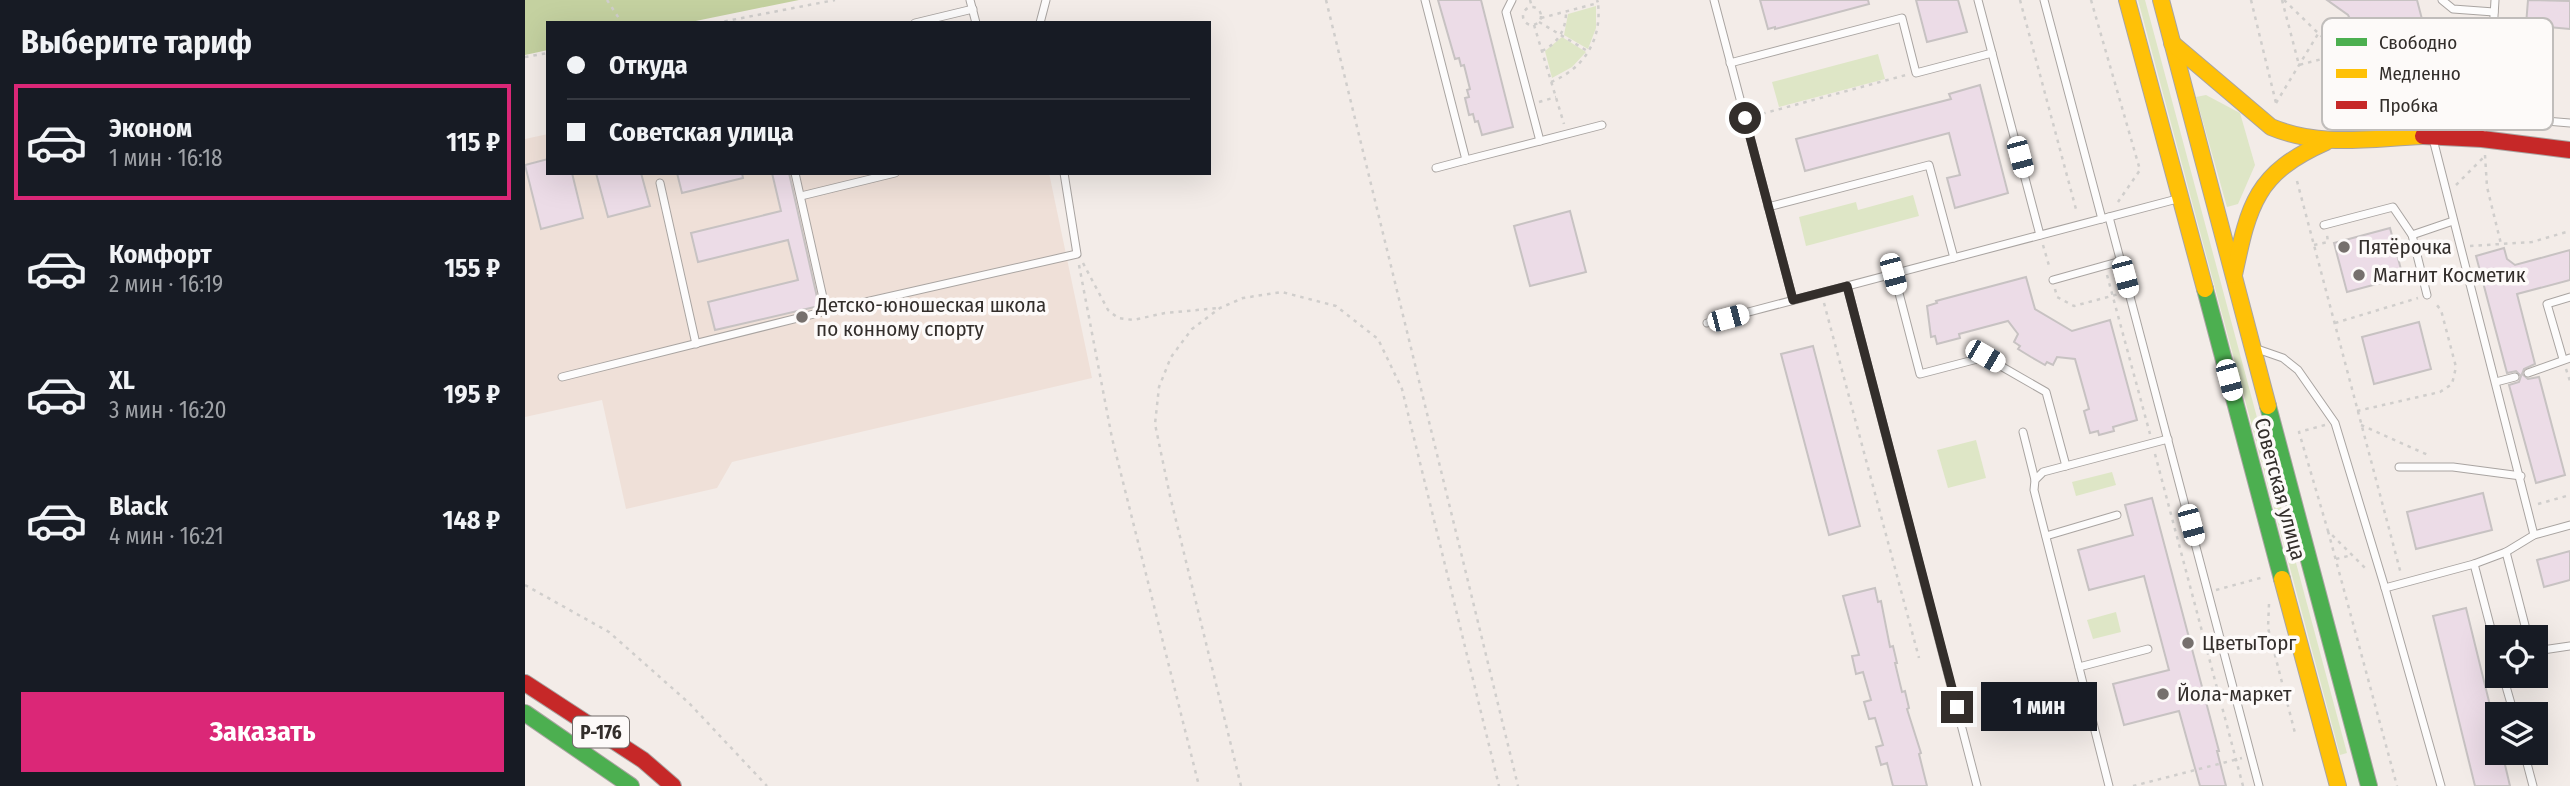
<!DOCTYPE html>
<html lang="ru">
<head>
<meta charset="utf-8">
<style>
  :root { --surface:#171b24; --page:#242831; --text:#f1f3f6; --muted:#9ea1a6; --line:#363941; --accent:#db2777 }
  body { margin:0; font-family:"Fira Sans Condensed",sans-serif; background:var(--page); color:var(--text); height:100vh; display:flex; flex-direction:column; font-size:26px; white-space:nowrap }
  * { box-sizing:border-box; margin:0 }
  p { font-size:23px; color:var(--muted) }
  .icon { flex:none; width:38px; height:38px; fill:none; stroke:currentColor; stroke-width:2; stroke-linecap:round; stroke-linejoin:round }
  .map { position:relative; flex:1; overflow:hidden }
  .sheet { display:flex; flex-direction:column; background:var(--surface); width:525px }
  .sheet>* { flex:none }
  .hud { position:absolute; left:21px; top:21px; width:665px; height:154px; border-radius:0px; box-shadow:0 7px 28px #0002; display:grid; align-content:center; height:154px; padding:0 21px; background:var(--surface) }
  .controls { position:absolute; left:1960px; top:625px; display:grid; gap:14px }
  .controls a { display:grid; place-items:center; width:63px; height:63px; border-radius:0px; background:var(--surface); box-shadow:0 7px 28px #0002; font-size:35px }
  .end { position:absolute; width:32px; height:32px; margin:-16px; border:9px solid #332e2b; background:#fff; box-shadow:0 0 0 4px #fff }
  .from { border-radius:50% }
  .bubble { position:absolute; height:49px; border-radius:0px; background:var(--surface); box-shadow:0 7px 28px #0002; font-size:23px; font-weight:700; line-height:49px; text-align:center }
  .car { position:absolute; width:21px; height:42px; margin:-21px -10px; border-radius:9px; box-shadow:0 0 5px 2px #0007; background:linear-gradient(#fff 24%,#345 0 40%,#fff 0 76%,#345 0 86%,#fff 0) }
  .hud b { display:flex; align-items:center; gap:24px; height:66px; font-size:26px }
  .hud b+b { border-top:2px solid var(--line) }
  .hud i { width:18px; height:18px; background:var(--text) }
  ul { padding:0; list-style:none }
  li { display:flex; align-items:center; gap:21px; height:116px; margin:0 14px 10px; padding:0 7px; border:4px solid transparent; border-radius:0px }
  li div { flex:1 }
  li b { display:block; font-size:26px }
  li em { font-style:normal; font-weight:700 }
  li.current { border-color:var(--accent) }
  li>.icon { width:63px; height:63px; stroke-width:1.5 }
  h2 { padding:0 21px; font-size:32px; line-height:84px }
  .action { display:flex; gap:14px; margin-top:auto; padding:14px 21px }
  .action a { flex:1; height:80px; border-radius:0px; background:var(--accent); color:#fff; font-size:28px; font-weight:700; line-height:80px; text-align:center }
  main { display:flex; flex:1; min-height:0 }
  .map>svg:first-child { display:block }
  .built { fill:#efe0d8 }
  .green { fill:#dee6c6 }
  .forest { fill:#c4d1a0 }
  .building { fill:#ecdce7; stroke:#c7c2c2; stroke-width:2 }
  .lines { fill:none; stroke-linecap:round; stroke-linejoin:round }
  .lane-casing { stroke:#a9a4a1; stroke-width:9 }
  .fast-casing { stroke:#a9a4a1; stroke-width:18 }
  .slow-casing { stroke:#a9a4a1; stroke-width:18 }
  .jam-casing { stroke:#a9a4a1; stroke-width:18 }
  .path { stroke:#d0cecc; stroke-width:2.5; stroke-dasharray:3.5 5; stroke-linecap:butt }
  .lane { stroke:#fdfcfc; stroke-width:7 }
  .fast { stroke:#4caf50; stroke-width:16 }
  .slow { stroke:#ffc107; stroke-width:16 }
  .jam { stroke:#c62828; stroke-width:16 }
  .route { stroke:#332e2b; stroke-width:9 }
  .poi-dot { fill:#76706d; stroke:#fdfaf9; stroke-width:2.5 }
  .labels { text-anchor:middle; stroke-width:7; stroke-linejoin:round; paint-order:stroke }
  .shield { fill:#fdfaf9; stroke:#706b69; stroke-width:2 }
  .shield-label { font-size:19px; font-weight:bold; fill:#332e2b }
  .poi-label { font-size:21px; fill:#332e2b; stroke:#fdfaf9; text-anchor:start }
  .street-label { font-size:21px; fill:#332e2b; stroke:#fdfaf9 }
  .key { fill:#fdfaf9; stroke:#c0bdbb; stroke-width:2 }
  .key-label { font-size:19px; fill:#332e2b }
</style>
</head>
<body>
<main>
<section class="sheet">
<h2>Выберите тариф</h2>
<ul>
<li class="current"><svg class="icon" aria-label="car" viewBox="0 0 24 24"><path d="M5 17H2v-5l4-1 3-4h7l3 4 3 1v5h-3M9 17h6M6 11h13"/><circle cx="7" cy="17" r="2"/><circle cx="17" cy="17" r="2"/></svg><div><b>Эконом</b><p>1 мин · 16:18</p></div><em>115 ₽</em></li>
<li><svg class="icon" aria-label="car" viewBox="0 0 24 24"><path d="M5 17H2v-5l4-1 3-4h7l3 4 3 1v5h-3M9 17h6M6 11h13"/><circle cx="7" cy="17" r="2"/><circle cx="17" cy="17" r="2"/></svg><div><b>Комфорт</b><p>2 мин · 16:19</p></div><em>155 ₽</em></li>
<li><svg class="icon" aria-label="car" viewBox="0 0 24 24"><path d="M5 17H2v-5l4-1 3-4h7l3 4 3 1v5h-3M9 17h6M6 11h13"/><circle cx="7" cy="17" r="2"/><circle cx="17" cy="17" r="2"/></svg><div><b>XL</b><p>3 мин · 16:20</p></div><em>195 ₽</em></li>
<li><svg class="icon" aria-label="car" viewBox="0 0 24 24"><path d="M5 17H2v-5l4-1 3-4h7l3 4 3 1v5h-3M9 17h6M6 11h13"/><circle cx="7" cy="17" r="2"/><circle cx="17" cy="17" r="2"/></svg><div><b>Black</b><p>4 мин · 16:21</p></div><em>148 ₽</em></li>
</ul>
<div class="action"><a>Заказать</a></div>
</section>
<div class="map">
<svg width="2045" height="786" viewBox="0 0 2045 786">
  <rect width="100%" height="100%" fill="#f3ece8"/>
  <!-- built -->
  <polygon class="built" points="23,134 23,173 524,173 567,378 207,462 192,488 101,509 77,400 0,417 0,139"/>
  <!-- green -->
  <g class="green">
    <polygon points="1613,0 1620,0 1822,753 1815,755"/>
    <polygon points="1071,6 1071,28 1063,49 1039,35 1043,14"/>
    <polygon points="1037,37 1061,52 1047,67 1027,78 1020,51"/>
    <polygon points="1353,54 1360,79 1254,107 1247,82"/>
    <polygon points="1681,95 1715,113 1730,165 1713,204 1702,207 1671,97"/>
    <polygon points="1388,195 1394,216 1281,246 1274,217 1331,202 1333,210"/>
    <polygon points="1451,440 1461,478 1423,488 1412,450"/>
    <polygon points="1587,472 1591,485 1551,496 1547,482"/>
    <polygon points="1591,612 1596,632 1568,639 1562,620"/>
  </g>
  <!-- forest -->
  <polygon class="forest" points="0,0 274,0 161,23 23,23 23,50 0,55"/>
  <!-- building -->
  <g class="building">
    <polygon points="913,0 956,0 988,127 957,135 953,121 950,122 948,114 944,115 940,98 944,97 942,90 945,89 939,65 936,66 934,58 930,59"/>
    <polygon points="1235,0 1343,0 1344,4 1250,29 1250,27 1243,29"/>
    <polygon points="1391,0 1433,0 1442,32 1402,42"/>
    <polygon points="1802,0 1892,0 1898,23 1835,39 1823,15"/>
    <polygon points="2003,0 2045,1 2045,29 2001,25"/>
    <polygon points="1455,85 1483,193 1430,208 1422,178 1435,175 1424,133 1280,171 1271,139 1426,99 1424,94"/>
    <polygon points="23,159 23,173 47,173 58,218 16,229 0,165"/>
    <polygon points="71,173 116,173 125,206 83,217"/>
    <polygon points="152,173 217,173 218,178 157,193"/>
    <polygon points="247,173 264,173 294,306 190,330 183,302 273,280 263,240 173,262 166,233 256,211"/>
    <polygon points="1045,211 1061,272 1005,286 989,226"/>
    <polygon points="1865,228 1878,277 1822,292 1809,243"/>
    <polygon points="1979,248 1982,259 1990,265 2045,250 2045,280 1992,294 2010,364 1999,369 1997,374 2003,379 2014,377 2040,475 2011,483 1984,385 1994,382 1996,376 1991,371 1982,373 1951,256"/>
    <polygon points="1501,277 1510,309 1547,331 1585,320 1612,420 1588,427 1589,431 1574,435 1573,431 1565,433 1559,411 1564,409 1550,359 1532,357 1528,365 1522,362 1520,365 1506,357 1493,349 1495,346 1489,342 1493,334 1483,321 1434,334 1435,338 1412,344 1410,336 1406,337 1402,306 1412,303 1411,301"/>
    <polygon points="1894,322 1906,369 1849,384 1837,337"/>
    <polygon points="1288,346 1335,526 1304,535 1256,354"/>
    <polygon points="1958,493 1967,530 1891,549 1882,512"/>
    <polygon points="1627,498 1694,751 1692,751 1701,786 1675,786 1654,711 1599,725 1588,684 1644,670 1619,576 1564,590 1553,550 1608,535 1600,505"/>
    <polygon points="2045,551 2045,580 2019,587 2012,560"/>
    <polygon points="1350,588 1353,602 1356,601 1365,647 1368,646 1372,663 1370,663 1377,692 1380,691 1384,708 1382,709 1396,753 1394,754 1402,786 1368,786 1362,763 1356,765 1351,747 1358,745 1350,718 1344,719 1339,702 1346,700 1338,672 1331,674 1327,656 1334,655 1318,596"/>
    <polygon points="1941,608 1972,734 1972,752 1977,752 1985,786 1950,786 1908,616"/>
  </g>
  <g class="lines">
    <defs>
      <g id="lane">
        <polyline points="445,0 451,23"/>
        <polyline points="900,0 941,160 1077,125"/>
        <polyline points="987,0 981,12 1015,141"/>
        <polyline points="1189,0 1268,300"/>
        <polyline points="1453,0 1515,235"/>
        <polyline points="1519,0 1577,219"/>
        <polyline points="1917,0 1928,9 1969,12"/>
        <polyline points="390,23 448,9"/>
        <polyline points="515,23 521,0"/>
        <polyline points="1205,63 1377,18 1391,73 1467,53"/>
        <polyline points="1961,116 2045,123"/>
        <polyline points="1956,136 1964,96 1970,0"/>
        <polyline points="1908,139 2009,535"/>
        <polyline points="911,168 941,160"/>
        <polyline points="135,183 171,344"/>
        <polyline points="276,196 370,173"/>
        <polyline points="1243,207 1404,165 1429,258"/>
        <polyline points="1584,217 1734,786"/>
        <polyline points="1799,225 1868,207 1887,235 1902,295"/>
        <polyline points="1887,235 1928,221"/>
        <polyline points="1369,274 1395,374 1460,357 1521,392 1541,466"/>
        <polyline points="1528,280 1596,261"/>
        <polyline points="1322,286 1452,786"/>
        <polyline points="301,311 552,254 539,173"/>
        <polyline points="1182,323 1652,199"/>
        <polyline points="1735,350 1758,358 1773,370 1810,423 1860,588 1916,786"/>
        <polyline points="2038,359 2022,304 2045,297"/>
        <polyline points="2003,373 2045,358"/>
        <polyline points="37,377 301,311 270,173"/>
        <polyline points="1971,382 1990,377"/>
        <polyline points="1498,432 1510,480"/>
        <polyline points="1874,467 1928,467 1996,476"/>
        <polyline points="1521,536 1592,515"/>
        <polyline points="1981,552 2003,637"/>
        <polyline points="1949,564 1981,552 2009,535 2045,525"/>
        <polyline points="1860,588 1949,564 1972,652"/>
        <polyline points="2011,651 2045,646"/>
        <polyline points="1554,667 1623,649"/>
        <polyline points="1978,676 1989,714"/>
        <polyline points="1999,752 2008,786"/>
        <polyline points="1584,786 1509,490 1510,480 1518,472 1643,439"/>
      </g>
      <g id="fast">
        <polyline points="1680,289 1757,579"/>
        <polyline points="1743,406 1844,786"/>
        <polyline points="0,713 106,786"/>
      </g>
      <g id="slow">
        <polyline points="1602,0 1680,289"/>
        <polyline points="1636,0 1743,406"/>
        <path d="M1647 43 1746 127C1796 148 1845 138 1898 136"/>
        <path d="M1709 275C1724 204 1731 173 1801 142"/>
        <polyline points="1757,579 1813,786"/>
      </g>
      <g id="jam">
        <polyline points="1898,136 1957,139 2045,150"/>
        <polyline points="0,683 118,760 148,786"/>
      </g>
    </defs>
    <!-- lane casing -->
    <use href="#lane" class="lane-casing"/>
    <!-- fast casing -->
    <use href="#fast" class="fast-casing"/>
    <!-- slow casing -->
    <use href="#slow" class="slow-casing"/>
    <!-- jam casing -->
    <use href="#jam" class="jam-casing"/>
    <!-- path -->
    <g class="path">
      <polyline points="82,0 97,23"/>
      <polyline points="801,0 993,786"/>
      <polyline points="1005,0 1007,7"/>
      <polyline points="1495,0 1552,213"/>
      <polyline points="1566,0 1615,170 1593,202"/>
      <polyline points="1726,0 1751,103"/>
      <polyline points="1757,0 1774,65 1912,29"/>
      <polyline points="1759,0 1882,119"/>
      <circle cx="1007" cy="16" r="9"/>
      <polyline points="1016,18 1073,3 1072,0"/>
      <polyline points="1014,22 1064,52"/>
      <polyline points="191,23 310,0"/>
      <polyline points="1009,25 1039,124"/>
      <path d="M1017 51C1033 43 1041 30 1041 12"/>
      <polyline points="0,57 23,53"/>
      <path d="M1026 82C1060 68 1077 39 1073 3"/>
      <polyline points="1014,102 1031,97"/>
      <polyline points="1751,103 1793,34"/>
      <polyline points="1229,116 1381,75"/>
      <polyline points="1960,155 1962,187 1976,244"/>
      <polyline points="1772,181 1876,574"/>
      <polyline points="1931,185 1960,156"/>
      <polyline points="1518,245 1525,269"/>
      <polyline points="1789,245 1803,242 1802,235"/>
      <polyline points="1945,246 2007,242 2045,231"/>
      <polyline points="558,263 583,310 593,318 608,320 640,313 694,308"/>
      <polyline points="554,265 587,438 674,786"/>
      <polyline points="1582,275 1625,434"/>
      <polyline points="1530,289 1532,297 1549,306 1594,294"/>
      <polyline points="1299,303 1394,658"/>
      <polyline points="1810,323 1893,298"/>
      <polyline points="2041,369 2045,381"/>
      <polyline points="1832,411 1915,392 1927,384 1931,367 1916,310 1910,303"/>
      <polyline points="1800,425 1774,432 1803,531 1842,570"/>
      <polyline points="1836,425 1903,455"/>
      <polyline points="1630,454 1718,786"/>
      <polyline points="2013,504 2045,495"/>
      <polyline points="1803,531 1872,786"/>
      <polyline points="1811,559 1827,555"/>
      <polyline points="0,585 84,632 164,703 242,786"/>
      <polyline points="1691,590 1739,577"/>
      <polyline points="1744,604 1743,628 1770,733"/>
      <polyline points="716,786 645,496 630,424 634,387 646,357 667,329 695,308 718,298 757,292 811,306 853,339 877,389 974,786"/>
      <polyline points="1608,786 1717,758"/>
    </g>
    <!-- lane -->
    <use href="#lane" class="lane"/>
    <!-- fast -->
    <use href="#fast" class="fast"/>
    <!-- slow -->
    <use href="#slow" class="slow"/>
    <!-- jam -->
    <use href="#jam" class="jam"/>
  </g>
  <g class="lines">
    <!-- route -->
    <polyline class="route" points="1220,118 1268,300 1322,286 1432,707"/>
  </g>
  <!-- markers -->
  <g class="poi-dot">
    <circle cx="1819" cy="247" r="7"/>
    <circle cx="1834" cy="275" r="7"/>
    <circle cx="277" cy="317" r="7"/>
    <circle cx="1663" cy="643" r="7"/>
    <circle cx="1638" cy="694" r="7"/>
  </g>
  <g class="labels">
    <!-- shield labels -->
    <rect class="shield" x="48" y="716.5" width="56" height="31" rx="5"/>
    <g class="shield-label">
      <text x="76" y="739">Р-176</text>
    </g>
    <!-- poi labels -->
    <g class="poi-label">
      <text x="1833" y="254">Пятёрочка</text>
      <text x="1848" y="282">Магнит Косметик</text>
      <text x="291" y="312">Детско-юношеская школа<tspan x="291" dy="24">по конному спорту</tspan></text>
      <text x="1677" y="650">ЦветыТорг</text>
      <text x="1652" y="701">Йола-маркет</text>
    </g>
    <!-- street labels -->
    <g class="street-label">
      <text transform="translate(1755 489) rotate(75)" y="7">Советская улица</text>
    </g>
  </g>
  <!-- legend -->
  <rect x="1797" y="18" width="231" height="112" rx="10" class="key"/>
  <rect x="1811" y="38" width="31" height="8" fill="#4caf50"/>
  <rect x="1811" y="69" width="31" height="9" fill="#ffc107"/>
  <rect x="1811" y="101" width="31" height="8" fill="#c62828"/>
  <g class="key-label">
    <text x="1854" y="49">Свободно</text>
    <text x="1854" y="80">Медленно</text>
    <text x="1854" y="112">Пробка</text>
  </g>
</svg>
<div class="controls">
<a><svg class="icon" aria-label="locate" viewBox="0 0 24 24"><circle cx="12" cy="12" r="6"/><path d="M12 2v4M12 18v4M2 12h4M18 12h4"/></svg></a>
<a><svg class="icon" aria-label="layers" viewBox="0 0 24 24"><path d="M12 4l9 5-9 5-9-5zM3 14l9 5 9-5"/></svg></a>
</div>
<i class="end from" style="left:1220px;top:118px"></i>
<i class="end" style="left:1432px;top:707px"></i>
<div class="bubble" style="left:1456px;top:682px;width:116px">1 мин</div>
<i class="car" style="left:1495px;top:157px;rotate:165deg"></i>
<i class="car" style="left:1368px;top:274px;rotate:165deg"></i>
<i class="car" style="left:1600px;top:277px;rotate:165deg"></i>
<i class="car" style="left:1203px;top:318px;rotate:75deg"></i>
<i class="car" style="left:1460px;top:356px;rotate:120deg"></i>
<i class="car" style="left:1704px;top:380px;rotate:165deg"></i>
<i class="car" style="left:1666px;top:525px;rotate:165deg"></i>
<div class="hud">
<b><i class="from"></i>Откуда</b>
<b><i></i>Советская улица</b>
</div>
</div>
</main>
</body>
</html>
